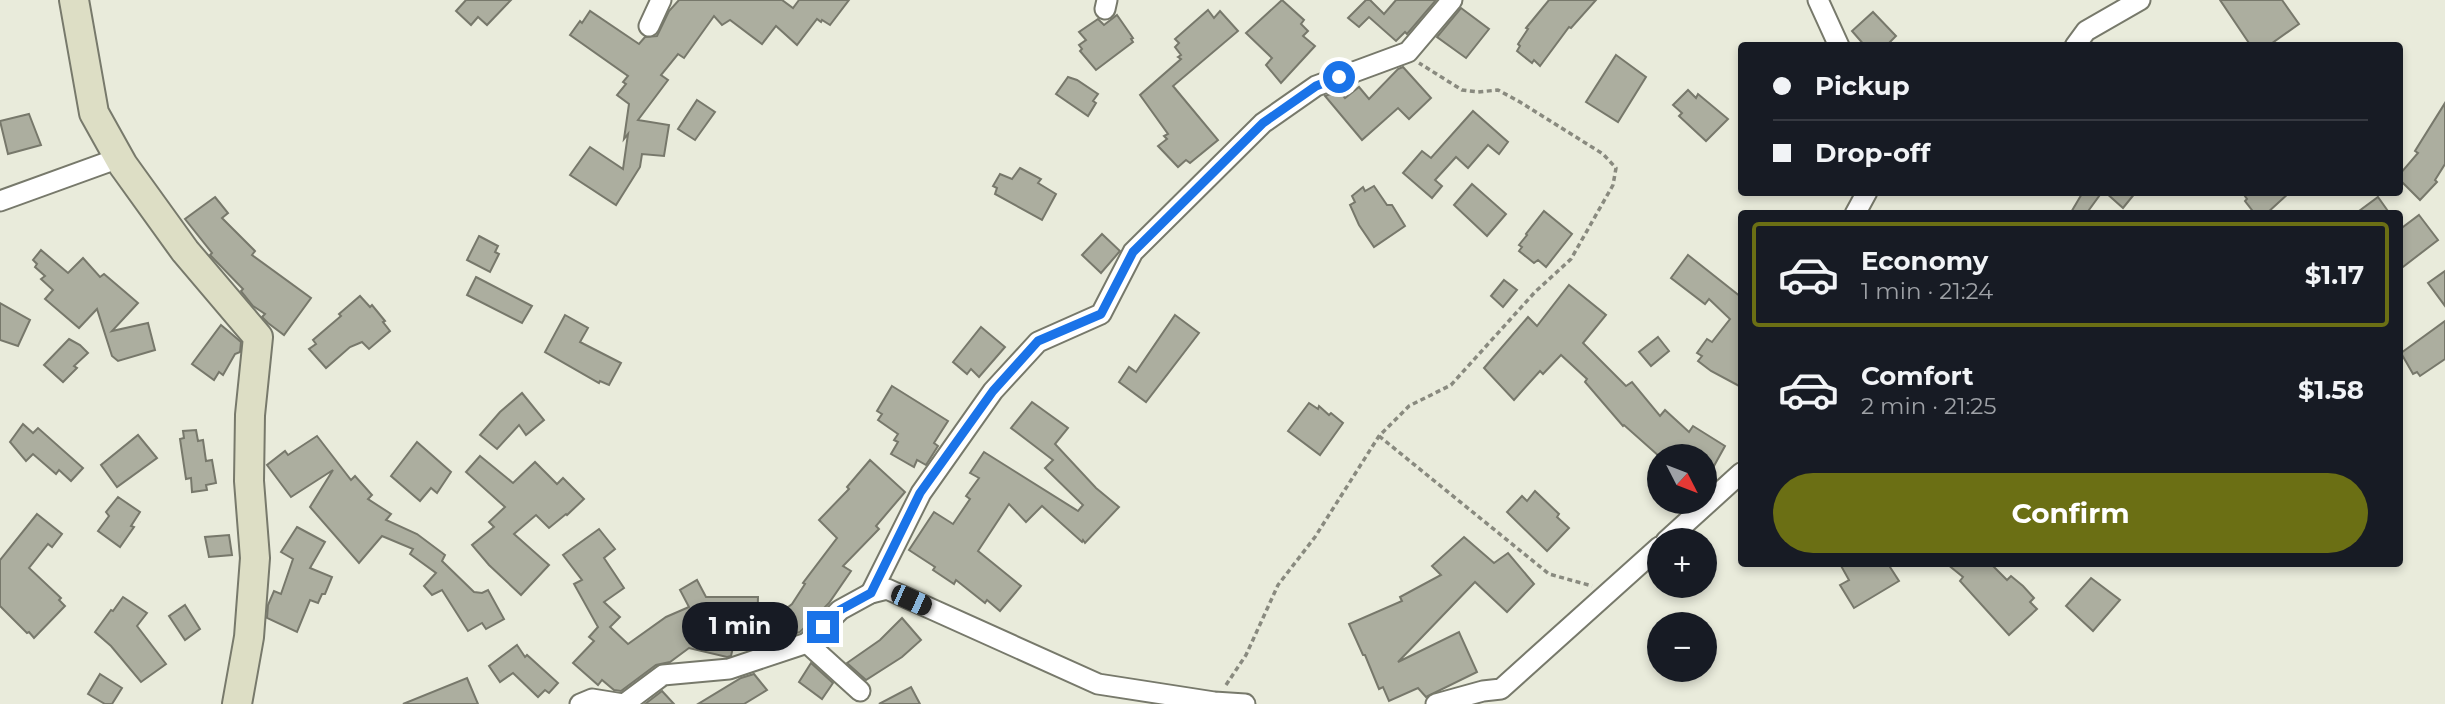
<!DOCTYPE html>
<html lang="en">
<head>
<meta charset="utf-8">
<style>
  :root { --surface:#171b24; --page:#20242c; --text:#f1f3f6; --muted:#9ea1a6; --line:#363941; --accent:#6b6f14 }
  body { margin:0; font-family:Montserrat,sans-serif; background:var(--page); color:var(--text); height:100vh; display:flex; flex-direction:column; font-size:26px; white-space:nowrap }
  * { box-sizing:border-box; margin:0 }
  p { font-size:23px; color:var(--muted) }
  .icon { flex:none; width:38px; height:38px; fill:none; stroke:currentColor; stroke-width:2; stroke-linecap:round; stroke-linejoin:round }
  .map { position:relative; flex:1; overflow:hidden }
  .details { position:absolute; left:1738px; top:210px; width:665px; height:357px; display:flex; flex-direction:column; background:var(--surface); border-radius:7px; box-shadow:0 4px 10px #0003 }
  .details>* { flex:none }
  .top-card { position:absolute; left:1738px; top:42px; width:665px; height:154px; border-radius:7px; box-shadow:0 4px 10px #0003; display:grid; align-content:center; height:154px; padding:0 35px; background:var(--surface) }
  .needle { width:46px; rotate:132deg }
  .tools { position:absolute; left:1647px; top:444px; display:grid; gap:14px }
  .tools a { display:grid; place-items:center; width:70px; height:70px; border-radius:50%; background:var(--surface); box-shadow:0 4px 10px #0003; font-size:35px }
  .end { position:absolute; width:32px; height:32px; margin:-16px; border:9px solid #1a73e8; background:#fff; box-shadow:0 0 0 4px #fff }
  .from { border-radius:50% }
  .bubble { position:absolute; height:49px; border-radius:24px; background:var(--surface); box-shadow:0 4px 10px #0003; font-size:23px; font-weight:700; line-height:49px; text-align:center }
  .car { position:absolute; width:21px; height:42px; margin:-21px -10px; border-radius:9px; box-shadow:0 0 5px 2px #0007; background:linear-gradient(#222 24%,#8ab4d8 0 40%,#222 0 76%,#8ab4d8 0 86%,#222 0) }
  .top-card b { display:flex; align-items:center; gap:24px; height:66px; font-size:26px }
  .top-card b+b { border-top:2px solid var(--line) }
  .top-card i { width:18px; height:18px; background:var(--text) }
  ul { padding:12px 0 0; list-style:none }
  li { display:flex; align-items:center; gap:21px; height:105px; margin:0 14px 10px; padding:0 21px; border:4px solid transparent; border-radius:7px }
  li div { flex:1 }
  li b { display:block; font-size:26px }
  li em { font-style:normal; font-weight:700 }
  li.on { border-color:var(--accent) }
  li>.icon { width:63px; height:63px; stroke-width:1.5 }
  .cta { display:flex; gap:14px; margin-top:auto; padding:14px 35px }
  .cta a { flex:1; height:80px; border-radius:42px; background:var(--accent); color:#fff; font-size:28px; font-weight:700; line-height:80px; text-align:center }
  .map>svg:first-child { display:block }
  .building { fill:#acae9f; stroke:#77786b; stroke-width:2 }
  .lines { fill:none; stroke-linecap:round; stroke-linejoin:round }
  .street-casing { stroke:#77796b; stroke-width:23 }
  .secondary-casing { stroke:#77796b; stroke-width:32 }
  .path { stroke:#898a7f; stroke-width:3.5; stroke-dasharray:5 3.5; stroke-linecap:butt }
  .street { stroke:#fff; stroke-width:19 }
  .secondary { stroke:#dddec5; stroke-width:28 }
  .route { stroke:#1a73e8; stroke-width:9 }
</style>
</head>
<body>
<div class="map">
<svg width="2445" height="704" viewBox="0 0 2445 704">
  <rect width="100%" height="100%" fill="#e9ebdb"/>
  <!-- building -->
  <g class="building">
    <polygon points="466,0 511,0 487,25 478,17 471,25 456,11"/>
    <polygon points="679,0 782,0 793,8 799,0 849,0 830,25 822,20 821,22 817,19 797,45 776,26 762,44 730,20 722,25 714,16 684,58 678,54 661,75 668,80 638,120 669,125 664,156 642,154 640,167 616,205 570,175 590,147 623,169 628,134 624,139 629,104 617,95 626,84 623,82 628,76 570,35 580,21 582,23 590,11 639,44 645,37 657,36 669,11"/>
    <polygon points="1282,0 1304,20 1301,24 1308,31 1303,36 1315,46 1281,83 1266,65 1272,58 1246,33"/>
    <polygon points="1366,0 1370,0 1384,14 1396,0 1436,0 1407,34 1405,32 1396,41 1369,17 1359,27 1348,18"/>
    <polygon points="1549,0 1596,0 1571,28 1569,27 1540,66 1534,60 1532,63 1517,51 1520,46 1518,44 1528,29 1526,28"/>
    <polygon points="2220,0 2282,0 2299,24 2268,46 2251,46"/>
    <polygon points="1461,8 1489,29 1466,58 1437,37"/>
    <polygon points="1208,10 1214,18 1220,11 1238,31 1173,86 1218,140 1190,163 1186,160 1178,167 1158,146 1167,139 1164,136 1168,134 1140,95 1181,59 1178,57 1181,55 1175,47 1179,43 1175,39"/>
    <polygon points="1873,12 1896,36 1886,46 1865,46 1852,31"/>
    <polygon points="1117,15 1133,38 1131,39 1133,42 1096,70 1080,51 1082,49 1079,45 1086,40 1079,32 1098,19 1104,25"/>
    <polygon points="1616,55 1646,77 1618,122 1586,102"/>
    <polygon points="1403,67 1431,98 1409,119 1398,108 1362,140 1325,96 1339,91 1345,98 1359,87 1369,99 1398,69"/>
    <polygon points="1068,77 1077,80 1098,94 1093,101 1096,103 1088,116 1056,94"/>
    <polygon points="1688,90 1696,98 1698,94 1728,119 1706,141 1679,116 1682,113 1673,105"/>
    <polygon points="697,100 715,112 695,140 678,129"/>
    <polygon points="2445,103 2445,164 2435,180 2437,182 2420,200 2399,179 2399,175 2418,153 2415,151"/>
    <polygon points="1473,111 1508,142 1499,154 1488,145 1468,168 1456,157 1435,180 1442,186 1432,198 1403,173 1422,151 1431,158"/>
    <polygon points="29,114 41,145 8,154 0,121"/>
    <polygon points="1020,168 1041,179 1038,183 1056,194 1042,220 995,194 997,188 993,186 1000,174 1012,179"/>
    <polygon points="1472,184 1506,214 1487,236 1454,205"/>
    <polygon points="1374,186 1387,205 1392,205 1405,226 1374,247 1359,225 1350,205 1355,202 1352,196 1363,187 1365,191"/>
    <polygon points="2083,192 2102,192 2086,214 2070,214"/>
    <polygon points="2105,192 2136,192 2123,208"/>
    <polygon points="2242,192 2290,192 2266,214 2255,214 2245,201 2247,199"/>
    <polygon points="215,197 228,213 222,218 255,251 252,255 311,298 284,335 268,323 262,317 265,314 253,306 241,291 243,289 210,255 212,253 185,219"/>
    <polygon points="2378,197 2390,214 2355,214"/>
    <polygon points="1544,211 1572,234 1546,267 1538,260 1534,263 1519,251 1522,247 1519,245 1527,235 1526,234"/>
    <polygon points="2419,215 2438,240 2399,270 2399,230"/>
    <polygon points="1102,234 1120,251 1101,273 1082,255"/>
    <polygon points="479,236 498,246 495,252 499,254 490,272 467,260"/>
    <polygon points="41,250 68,273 83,258 100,277 104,274 124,291 138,303 112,331 148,323 155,350 118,361 112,356 97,309 79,328 45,299 53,290 41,279 45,276 35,267 37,264 33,260"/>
    <polygon points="1688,255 1741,297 1741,387 1711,371 1698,361 1702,356 1697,353 1707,339 1712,342 1730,319 1709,299 1705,304 1671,278"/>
    <polygon points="2445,271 2445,306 2428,283"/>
    <polygon points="476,277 532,306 522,323 467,295"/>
    <polygon points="1504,280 1517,290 1503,307 1491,296"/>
    <polygon points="1569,285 1606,315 1583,343 1626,386 1632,382 1660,416 1665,410 1689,432 1693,426 1725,446 1704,484 1704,457 1660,457 1624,425 1623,426 1585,382 1587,379 1561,355 1543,374 1540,371 1514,400 1484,368 1528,317 1537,326"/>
    <polygon points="360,296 370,307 372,305 385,321 383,322 390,331 369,349 362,342 350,347 326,368 309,349 316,344 313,340 341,316 339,314"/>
    <polygon points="0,303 30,320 18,346 0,340"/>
    <polygon points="565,315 588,328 580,342 621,363 609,385 600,381 599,383 545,352"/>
    <polygon points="1175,315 1199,333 1146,402 1119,382 1129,367 1136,372"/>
    <polygon points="2445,321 2445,359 2420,376 2417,372 2413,374 2401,353"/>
    <polygon points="221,325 241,342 240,352 235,354 223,375 219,372 214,380 192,364"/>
    <polygon points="981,327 1005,347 979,377 971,369 967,374 953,362"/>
    <polygon points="1658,337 1669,351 1651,366 1639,352"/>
    <polygon points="69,339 80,345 88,353 74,366 77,368 63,382 44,365"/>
    <polygon points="892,386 948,421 934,443 938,446 926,465 917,460 914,467 891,454 898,442 894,440 898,434 878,420 882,414 877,411"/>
    <polygon points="522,393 544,420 526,435 519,425 497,449 480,435 500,412"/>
    <polygon points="1032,402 1068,428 1055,444 1096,488 1119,507 1085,543 1083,540 1082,542 1042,506 1026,522 1009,504 978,551 1021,586 1000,611 987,600 985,603 956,580 954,584 933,570 935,567 909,550 934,512 953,524 970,499 966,496 979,478 970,473 984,452 1078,511 1083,505 1045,468 1053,460 1011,428"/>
    <polygon points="1309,403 1318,409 1319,406 1329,415 1331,413 1343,423 1320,455 1288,431"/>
    <polygon points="23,424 33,433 38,428 83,468 71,481 59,470 56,474 33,454 26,461 10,442"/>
    <polygon points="196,430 198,441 203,440 206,461 212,460 216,483 206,485 207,490 192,492 191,478 186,479 180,439 184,438 183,431"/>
    <polygon points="138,435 157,458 117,487 101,465"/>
    <polygon points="317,436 351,480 355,476 372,495 368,499 391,514 386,520 417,534 445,555 442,561 474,592 482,593 488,590 504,619 486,629 482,623 468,631 442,590 432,595 424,586 436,573 410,554 413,549 382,536 359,563 310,507 333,470 291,497 267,465 285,451 288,455"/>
    <polygon points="417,442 451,472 437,493 431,488 420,501 391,476"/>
    <polygon points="480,456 513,483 535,462 557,484 563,478 584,499 567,515 566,514 549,528 536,515 514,534 549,565 521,595 489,565 472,545 494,527 489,522 505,507 466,472"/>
    <polygon points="870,460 905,492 876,526 879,529 843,566 851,571 829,603 800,632 772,642 770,639 735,639 731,656 727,657 689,648 670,662 656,665 621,691 614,690 602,680 598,685 573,663 594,641 589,637 598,627 574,584 582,580 563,555 599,529 615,549 604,558 624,588 604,602 620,617 610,627 628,644 666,617 689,607 680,590 697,580 706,597 758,597 757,631 792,604 805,584 803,583 837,538 819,520 849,489 847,487"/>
    <polygon points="1535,491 1559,514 1557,517 1569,528 1547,551 1507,512 1522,496 1527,501"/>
    <polygon points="118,497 140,512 131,526 134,527 120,547 98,531 109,516 106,512"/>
    <polygon points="37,514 62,534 52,547 48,544 29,568 61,598 59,600 65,606 34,638 29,632 27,633 0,606 0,560"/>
    <polygon points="297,527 325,542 310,568 332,577 325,594 322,594 318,603 310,600 297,632 267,618 268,605 274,591 281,594 293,559 281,552"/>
    <polygon points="229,535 232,555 209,557 205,537"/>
    <polygon points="1464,537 1494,563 1508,553 1534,584 1507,612 1475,582 1398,662 1459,632 1477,672 1426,697 1418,688 1389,701 1383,687 1379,689 1365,655 1363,655 1349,624 1402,601 1400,597 1441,575 1432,566"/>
    <polygon points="1840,564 1888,564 1899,581 1854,608 1840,585 1849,580"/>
    <polygon points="1947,564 1991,564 2007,580 2011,576 2023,586 2034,598 2030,602 2037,609 2009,635 1960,581 1963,577"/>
    <polygon points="2091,578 2120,600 2093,631 2066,606"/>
    <polygon points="123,597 147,613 137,626 166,664 141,682 111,646 95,632 111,610 113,611"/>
    <polygon points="185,605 200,629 185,640 169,616"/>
    <polygon points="902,618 921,640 902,657 866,680 847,663 880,640"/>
    <polygon points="517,645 525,657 527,655 558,683 549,693 545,690 538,697 513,673 500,682 489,666"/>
    <polygon points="811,663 833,683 822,699 799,682"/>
    <polygon points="100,674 122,688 112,704 105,704 88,694"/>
    <polygon points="754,674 767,690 744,704 698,704 741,678"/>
    <polygon points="467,678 478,704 403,704"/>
    <polygon points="911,687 920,704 879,704"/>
    <polygon points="662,691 674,704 645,704"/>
  </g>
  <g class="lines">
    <defs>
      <g id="street">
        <polyline points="1818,0 1839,46"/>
        <polyline points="1105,9 1107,0"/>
        <polyline points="649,26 661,0"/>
        <polyline points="2075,46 2086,31 2140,0"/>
        <polyline points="0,201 119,158"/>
        <polyline points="1855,214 1867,192"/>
        <polyline points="1666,541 1741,473"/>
        <polyline points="871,593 921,493 993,391 1038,342 1101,314 1133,252 1263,123 1316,86 1408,52 1452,0"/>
        <polyline points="807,643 860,691"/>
        <polyline points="580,704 592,699 623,704"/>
        <polyline points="624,704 663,675 729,669 807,643 840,610 871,593 887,589 1098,684 1214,702 1245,704"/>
        <polyline points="1436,704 1483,691 1501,689 1659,547"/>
      </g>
      <polyline id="secondary" points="74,0 94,113 123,165 185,251 258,337 250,415 249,481 255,558 249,637 237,704"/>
    </defs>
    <!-- street casing -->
    <use href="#street" class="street-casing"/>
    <!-- secondary casing -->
    <use href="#secondary" class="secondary-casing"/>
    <!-- path -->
    <g class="path">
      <polyline points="1379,436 1549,574 1592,586"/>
      <polyline points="1226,685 1246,655 1278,585 1315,537 1379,436 1409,406 1451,385 1535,292 1571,259 1613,185 1616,168 1603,154 1520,102 1498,90 1478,92 1462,90 1419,63"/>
    </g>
    <!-- street -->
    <use href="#street" class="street"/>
    <!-- secondary -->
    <use href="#secondary" class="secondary"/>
  </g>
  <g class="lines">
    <!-- route -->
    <polyline class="route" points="823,627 840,610 871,593 920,493 993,391 1038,341 1101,314 1133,252 1263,123 1316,86 1339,77"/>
  </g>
</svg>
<div class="tools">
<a><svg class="needle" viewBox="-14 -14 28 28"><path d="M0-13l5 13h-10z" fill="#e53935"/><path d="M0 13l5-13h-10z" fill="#9ea1a6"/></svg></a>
<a>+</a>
<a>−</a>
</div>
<i class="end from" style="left:1339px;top:77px"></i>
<i class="end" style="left:823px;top:627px"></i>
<div class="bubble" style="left:682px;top:602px;width:116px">1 min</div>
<i class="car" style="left:911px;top:600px;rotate:114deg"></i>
<div class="top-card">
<b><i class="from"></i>Pickup</b>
<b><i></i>Drop-off</b>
</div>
<section class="details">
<ul>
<li class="on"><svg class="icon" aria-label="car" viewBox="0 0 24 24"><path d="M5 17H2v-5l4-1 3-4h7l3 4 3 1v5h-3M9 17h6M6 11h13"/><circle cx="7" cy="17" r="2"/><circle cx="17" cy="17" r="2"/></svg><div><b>Economy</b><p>1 min · 21:24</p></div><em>$1.17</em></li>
<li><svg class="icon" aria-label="car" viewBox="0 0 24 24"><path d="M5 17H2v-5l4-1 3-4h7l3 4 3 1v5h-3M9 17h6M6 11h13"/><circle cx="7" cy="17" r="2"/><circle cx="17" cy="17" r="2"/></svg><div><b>Comfort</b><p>2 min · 21:25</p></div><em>$1.58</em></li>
</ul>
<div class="cta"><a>Confirm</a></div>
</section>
</div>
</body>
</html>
